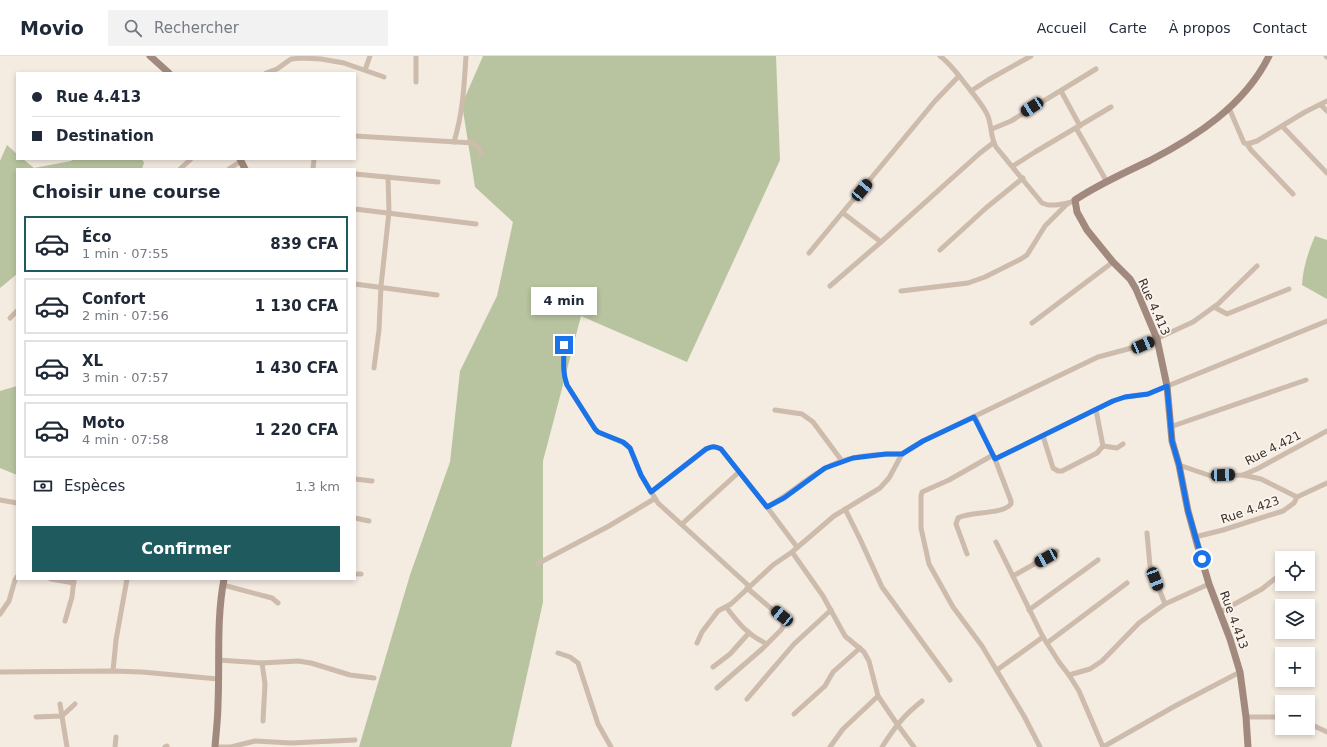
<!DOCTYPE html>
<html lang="fr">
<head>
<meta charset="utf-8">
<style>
  :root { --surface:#fff; --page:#f2f2f3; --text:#1f2937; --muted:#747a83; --line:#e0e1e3; --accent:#1f5a5e }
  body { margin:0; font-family:"DejaVu Sans",sans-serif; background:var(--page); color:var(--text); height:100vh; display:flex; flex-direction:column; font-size:15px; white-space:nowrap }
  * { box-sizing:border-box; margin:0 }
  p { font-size:13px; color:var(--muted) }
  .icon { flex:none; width:22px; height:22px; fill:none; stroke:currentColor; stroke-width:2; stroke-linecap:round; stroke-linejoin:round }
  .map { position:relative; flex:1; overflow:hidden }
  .side { position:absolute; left:16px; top:112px; width:340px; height:412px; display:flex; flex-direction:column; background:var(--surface); border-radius:0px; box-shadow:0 2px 6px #0003 }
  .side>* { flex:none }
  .top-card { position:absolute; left:16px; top:16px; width:340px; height:88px; border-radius:0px; box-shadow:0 2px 6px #0003; display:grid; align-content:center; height:88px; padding:0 16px; background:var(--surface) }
  .buttons { position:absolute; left:1275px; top:495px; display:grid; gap:8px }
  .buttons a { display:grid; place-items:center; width:40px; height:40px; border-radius:0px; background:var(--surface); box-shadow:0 2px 6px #0003; font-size:20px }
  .end { position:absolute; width:18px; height:18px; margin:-9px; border:5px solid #1a73e8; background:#fff; box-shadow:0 0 0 2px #fff }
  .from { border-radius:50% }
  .bubble { position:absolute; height:28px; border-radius:0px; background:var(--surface); box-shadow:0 2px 6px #0003; font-size:13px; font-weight:700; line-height:28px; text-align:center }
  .car { position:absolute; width:12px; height:24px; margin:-12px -6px; border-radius:5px; box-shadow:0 0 3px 1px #0007; background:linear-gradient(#222 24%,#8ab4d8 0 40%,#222 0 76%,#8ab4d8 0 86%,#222 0) }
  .top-card b { display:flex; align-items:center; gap:14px; height:38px; font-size:15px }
  .top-card b+b { border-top:1px solid var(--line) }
  .top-card i { width:10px; height:10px; background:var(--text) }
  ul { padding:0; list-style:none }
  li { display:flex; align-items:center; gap:12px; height:56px; margin:0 8px 6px; padding:0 8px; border:2px solid var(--line); border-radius:0px }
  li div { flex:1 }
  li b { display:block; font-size:15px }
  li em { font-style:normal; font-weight:700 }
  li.active { border-color:var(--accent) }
  li>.icon { width:36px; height:36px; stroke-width:1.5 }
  h2 { padding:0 16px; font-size:18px; line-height:48px }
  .pay { display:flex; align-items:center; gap:10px; height:44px; padding:0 16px; font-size:15px }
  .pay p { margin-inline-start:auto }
  .button { display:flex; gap:8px; margin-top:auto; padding:8px 16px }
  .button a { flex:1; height:46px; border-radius:0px; background:var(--accent); color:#fff; font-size:16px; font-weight:700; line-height:46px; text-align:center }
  header { display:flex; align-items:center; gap:24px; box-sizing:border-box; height:56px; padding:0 20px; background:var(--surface); border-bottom:1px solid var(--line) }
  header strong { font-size:19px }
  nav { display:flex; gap:22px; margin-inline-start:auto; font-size:14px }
  .search { width:280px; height:36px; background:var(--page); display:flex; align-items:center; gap:10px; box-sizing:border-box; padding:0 14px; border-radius:0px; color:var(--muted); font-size:15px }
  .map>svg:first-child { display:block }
  .green { fill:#b8c4a0 }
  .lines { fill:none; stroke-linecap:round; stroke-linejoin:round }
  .street { stroke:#cdbbac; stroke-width:5 }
  .secondary { stroke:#a18a7d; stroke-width:7 }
  .route { stroke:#1a73e8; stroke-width:5 }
  .labels { text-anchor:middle; stroke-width:3.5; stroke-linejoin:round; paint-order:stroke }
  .street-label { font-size:12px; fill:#3b302b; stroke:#fbf5ee }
</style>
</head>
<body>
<header>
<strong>Movio</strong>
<div class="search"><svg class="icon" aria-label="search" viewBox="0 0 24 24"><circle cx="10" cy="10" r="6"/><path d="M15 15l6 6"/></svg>Rechercher</div>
<nav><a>Accueil</a><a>Carte</a><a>À propos</a><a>Contact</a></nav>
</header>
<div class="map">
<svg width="1327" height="691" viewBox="0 0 1327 691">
  <rect width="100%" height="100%" fill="#f4ebe1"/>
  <!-- green -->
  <g class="green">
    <polygon points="483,0 776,0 780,104 687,306 581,260 543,405 543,546 511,691 359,691 410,519 450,406 460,315 497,240 513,166 475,131 462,48"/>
    <polygon points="7,89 17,98 17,103 23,103 34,112 71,105 74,103 142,103 144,107 142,113 17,113 17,218 0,232 0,105"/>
    <path d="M1315 180 1327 184V243L1302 229C1303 212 1308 196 1315 180Z"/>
    <polygon points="17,330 17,419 0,412 0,335"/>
  </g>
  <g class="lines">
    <!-- street -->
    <g class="street">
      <path d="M940 0C951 8 959 20 967 30 974 39 982 48 987 58 992 68 990 81 996 91L1042 147 1048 149H1056L1069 147 1075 144"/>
      <polyline points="1326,0 1327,1"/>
      <polyline points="365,14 370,0"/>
      <polyline points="266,17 277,13 291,3 302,2 321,3 344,7 384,21"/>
      <polyline points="416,26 416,0"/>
      <polyline points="971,35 988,24 1031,0"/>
      <polyline points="1061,35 1080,70"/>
      <polyline points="1321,49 1327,55"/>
      <polyline points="1229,52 1244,87 1247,88 1257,85 1305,56 1327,45"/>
      <polyline points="1282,70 1327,117"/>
      <polyline points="1076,72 1107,126"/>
      <polyline points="992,73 1011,65 1096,13"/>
      <polyline points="355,80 474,87 479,92 481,99"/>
      <path d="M454 86C463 56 464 31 466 0"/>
      <polyline points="1247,88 1251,94 1293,138"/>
      <polyline points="1013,110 1035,96 1111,51"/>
      <polyline points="180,113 191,103"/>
      <polyline points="229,113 241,105"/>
      <polyline points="313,113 314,103"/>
      <polyline points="355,118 438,126"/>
      <polyline points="355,153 476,168"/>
      <polyline points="843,157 881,186"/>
      <polyline points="940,194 986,152 1023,122"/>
      <polyline points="809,197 935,45 959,20"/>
      <polyline points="355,228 437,239"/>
      <polyline points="830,230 881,186 980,97 993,87"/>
      <polyline points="901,235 968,227 985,221 1021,203 1027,199 1045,170 1068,147"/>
      <polyline points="1214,251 1227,258 1289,233"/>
      <polyline points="10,262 17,255"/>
      <polyline points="1032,267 1113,206"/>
      <path d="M565 277C564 294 561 313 567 329L595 373 598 376 626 388 630 392 641 419 658 447 749 530"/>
      <polyline points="374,312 379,274 381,230 389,156 388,121"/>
      <polyline points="775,354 802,358 813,366 842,405"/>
      <polyline points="1170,371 1306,324"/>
      <polyline points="1043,380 1053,412 1058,415 1062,415 1097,397 1103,390 1096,354"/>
      <polyline points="1103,390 1117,392 1123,388"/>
      <polyline points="993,399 949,424 922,436 921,440 921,472 929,508 953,551 982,590 1024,660 1040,691"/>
      <polyline points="995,403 1113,345 1125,341 1148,338 1327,265"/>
      <polyline points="1179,409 1211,420 1243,419 1257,413 1327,375"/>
      <polyline points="1243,419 1261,423 1297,441"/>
      <polyline points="355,423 372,425"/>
      <path d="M651 436 706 393C712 390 715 390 721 393L767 451 797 491"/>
      <polyline points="0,444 17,447"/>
      <path d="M767 451C788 440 804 424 824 413 847 399 877 398 902 398"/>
      <polyline points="845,453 860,483 882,531 950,624"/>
      <polyline points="355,462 369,465"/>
      <polyline points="682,468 739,416"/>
      <polyline points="1147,477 1150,510 1165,548"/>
      <polyline points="1195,481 1223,474 1283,455 1294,447 1297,441 1327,427"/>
      <polyline points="996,486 1043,581 1059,606 1069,619 1079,635 1103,691"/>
      <polyline points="792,496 823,540 845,580 864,596 869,605 878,640 897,668 914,691"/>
      <path d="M967 498 956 468 958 462C970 455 1002 459 1011 448V445L995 403 975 361"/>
      <polyline points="537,508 609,470 654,443"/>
      <polyline points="355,518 361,518"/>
      <polyline points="1013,520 1057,495"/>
      <polyline points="51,523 74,527"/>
      <polyline points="223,529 272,542 278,547"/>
      <path d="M726 551C739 568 748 579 767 588"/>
      <polyline points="1029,554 1098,504"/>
      <polyline points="1220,556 1262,533 1282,517"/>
      <polyline points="0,558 9,545 15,524 17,521"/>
      <polyline points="65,565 72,541 74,523"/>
      <polyline points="697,587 702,576 718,555 731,548 773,509 792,496 834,460 880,432 889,422 902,398 923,385 1098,301 1143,289 1193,266 1218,248 1257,210"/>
      <polyline points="1047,587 1127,527"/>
      <polyline points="558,597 570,601 578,607 598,668 611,691"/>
      <polyline points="218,604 262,607 298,605 311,607 350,619 374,622"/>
      <polyline points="262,607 265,628 263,665"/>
      <polyline points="713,611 730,598 748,578"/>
      <polyline points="997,614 1043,581"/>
      <polyline points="113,615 116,584 127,523"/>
      <polyline points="0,616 113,615 142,616 218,623"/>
      <polyline points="1069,619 1090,613 1102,605 1139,567 1165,548 1209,528"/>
      <polyline points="717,632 762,593 781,574 786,565 747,532"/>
      <polyline points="747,643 794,588 831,554"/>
      <polyline points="60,648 67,691"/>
      <polyline points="794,658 825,630 833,616 860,592"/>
      <polyline points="36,661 62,660 75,648"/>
      <polyline points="1246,661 1282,661"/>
      <polyline points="1308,667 1327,676"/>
      <polyline points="115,691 116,681"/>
      <polyline points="165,691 167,690"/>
      <polyline points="220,691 231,691 255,685 291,687 355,684"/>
      <polyline points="830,691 843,673 878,640"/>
      <path d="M882 691C895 671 903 660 922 645"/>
      <polyline points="1103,691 1175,650 1240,616"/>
    </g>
    <!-- secondary -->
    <g class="secondary">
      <polyline points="150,0 169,17"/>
      <polyline points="240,103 245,113"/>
      <path d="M215 691C216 677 218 662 218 648 220 606 216 565 224 523"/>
      <path d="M1248 691 1246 661 1240 616 1230 583 1209 528 1198 491 1188 455 1179 409 1172 385 1167 330 1157 283 1136 233 1130 223 1113 206 1087 174 1077 156 1075 144C1099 128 1124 117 1149 105 1196 81 1245 49 1269 0"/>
    </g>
  </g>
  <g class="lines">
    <!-- route -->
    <path class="route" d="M564 289C564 303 562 316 567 329L595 373 598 376 623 386 630 392 641 419 651 436 706 393C712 390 715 390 721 393L767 451 784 442 825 412 853 402 886 398H902L923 385 974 361 995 403 1113 345 1125 341 1148 338 1167 330 1172 385 1179 409 1188 455 1202 503"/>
  </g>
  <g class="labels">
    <!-- street labels -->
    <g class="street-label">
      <text transform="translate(1154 251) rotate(66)" y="4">Rue 4.413</text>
      <text transform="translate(1273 392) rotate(-27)" y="4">Rue 4.421</text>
      <text transform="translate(1250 454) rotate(-19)" y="4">Rue 4.423</text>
      <text transform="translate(1234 564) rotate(70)" y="4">Rue 4.413</text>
    </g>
  </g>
</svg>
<div class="buttons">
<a><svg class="icon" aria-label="locate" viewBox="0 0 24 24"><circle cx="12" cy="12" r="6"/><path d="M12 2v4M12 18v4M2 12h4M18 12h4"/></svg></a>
<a><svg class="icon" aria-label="layers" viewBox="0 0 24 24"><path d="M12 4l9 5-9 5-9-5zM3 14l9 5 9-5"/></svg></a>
<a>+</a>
<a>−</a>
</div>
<i class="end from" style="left:1202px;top:503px"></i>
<i class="end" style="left:564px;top:289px"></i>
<div class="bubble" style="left:531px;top:231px;width:66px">4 min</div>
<i class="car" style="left:1032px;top:51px;rotate:237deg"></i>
<i class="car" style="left:862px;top:134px;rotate:40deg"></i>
<i class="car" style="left:1143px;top:289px;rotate:67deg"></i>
<i class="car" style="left:1223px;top:419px;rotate:88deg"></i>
<i class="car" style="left:1046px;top:502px;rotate:241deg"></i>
<i class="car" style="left:1155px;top:523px;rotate:159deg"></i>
<i class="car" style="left:782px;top:560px;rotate:309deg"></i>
<div class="top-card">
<b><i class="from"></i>Rue 4.413</b>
<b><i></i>Destination</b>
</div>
<section class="side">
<h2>Choisir une course</h2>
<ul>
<li class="active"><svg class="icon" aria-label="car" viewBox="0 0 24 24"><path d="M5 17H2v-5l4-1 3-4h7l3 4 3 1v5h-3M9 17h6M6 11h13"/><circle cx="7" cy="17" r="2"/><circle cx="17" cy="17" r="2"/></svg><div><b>Éco</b><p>1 min · 07:55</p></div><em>839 CFA</em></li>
<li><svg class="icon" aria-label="car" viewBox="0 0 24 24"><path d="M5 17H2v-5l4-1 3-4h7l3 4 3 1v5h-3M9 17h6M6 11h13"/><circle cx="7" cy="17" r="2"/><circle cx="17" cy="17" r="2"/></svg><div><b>Confort</b><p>2 min · 07:56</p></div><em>1 130 CFA</em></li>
<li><svg class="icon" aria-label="car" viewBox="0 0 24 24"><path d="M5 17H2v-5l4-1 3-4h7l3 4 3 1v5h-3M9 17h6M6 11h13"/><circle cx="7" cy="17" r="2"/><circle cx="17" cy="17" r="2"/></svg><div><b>XL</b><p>3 min · 07:57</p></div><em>1 430 CFA</em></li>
<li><svg class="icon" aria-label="car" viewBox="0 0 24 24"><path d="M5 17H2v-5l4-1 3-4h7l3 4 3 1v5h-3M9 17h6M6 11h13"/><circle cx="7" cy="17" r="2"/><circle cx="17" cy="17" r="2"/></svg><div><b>Moto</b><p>4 min · 07:58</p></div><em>1 220 CFA</em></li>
</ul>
<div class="pay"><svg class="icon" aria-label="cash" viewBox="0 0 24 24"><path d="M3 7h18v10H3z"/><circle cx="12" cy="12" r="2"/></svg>Espèces<p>1.3 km</p></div>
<div class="button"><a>Confirmer</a></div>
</section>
</div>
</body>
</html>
